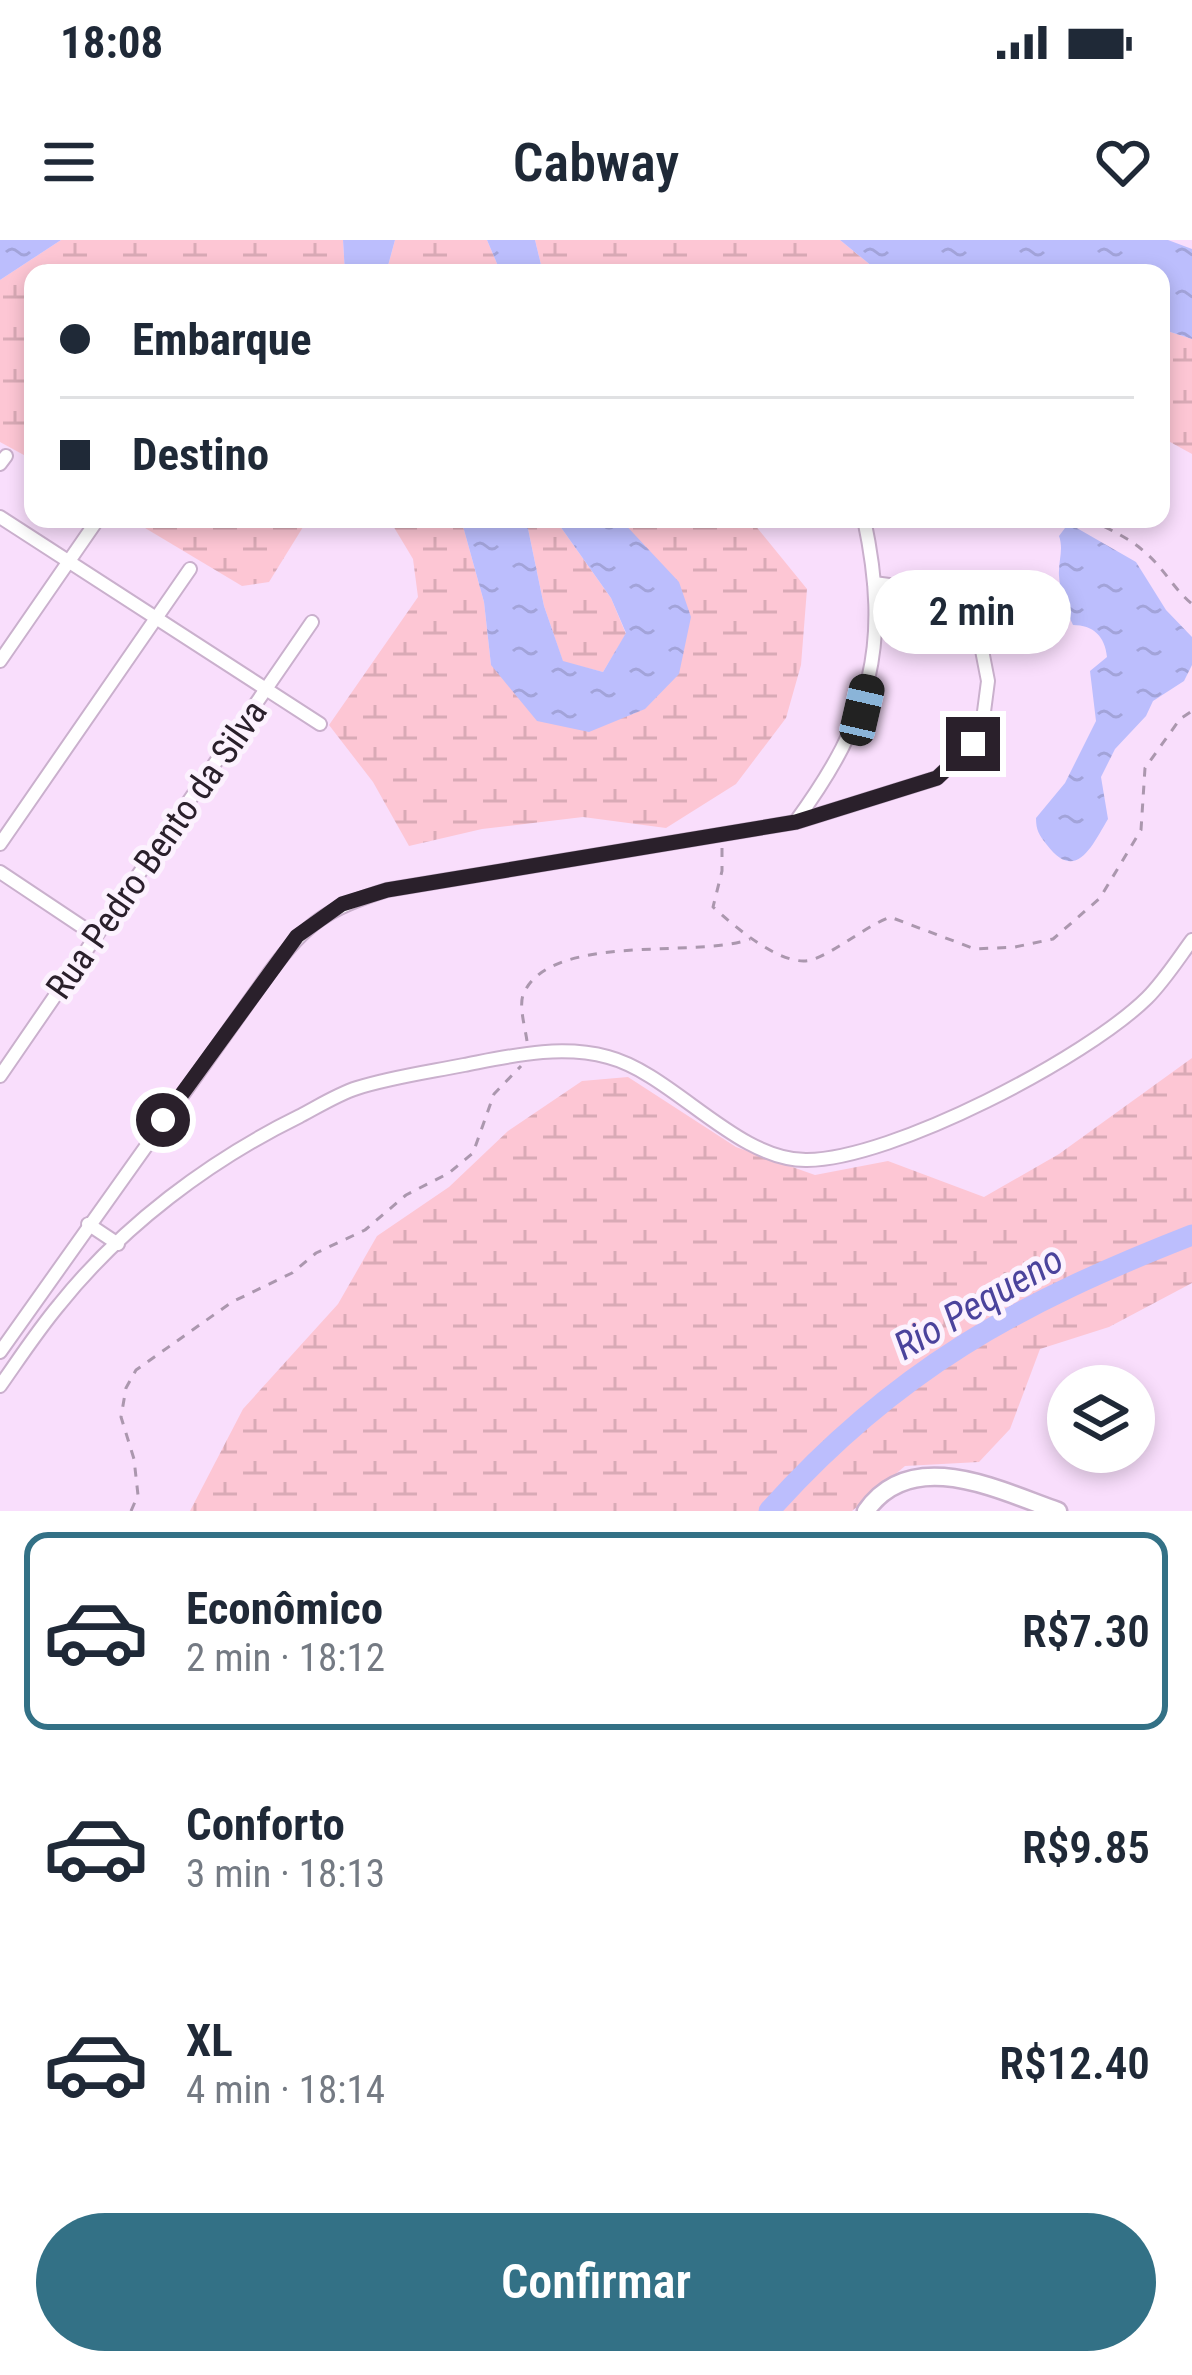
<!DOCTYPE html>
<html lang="pt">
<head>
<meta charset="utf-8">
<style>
  :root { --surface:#fff; --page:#f6f6f7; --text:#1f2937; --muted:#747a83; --line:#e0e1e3; --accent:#337186 }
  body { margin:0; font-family:"Roboto Condensed",sans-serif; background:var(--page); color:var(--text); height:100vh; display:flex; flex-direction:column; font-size:45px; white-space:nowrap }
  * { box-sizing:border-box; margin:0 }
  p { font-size:39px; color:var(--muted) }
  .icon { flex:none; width:66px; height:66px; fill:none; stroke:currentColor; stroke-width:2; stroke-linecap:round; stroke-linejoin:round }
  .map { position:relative; height:1271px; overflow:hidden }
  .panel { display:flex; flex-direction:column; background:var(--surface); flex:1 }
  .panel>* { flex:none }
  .hud { position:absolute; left:24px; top:24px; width:1146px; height:264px; border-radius:24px; box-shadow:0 6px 18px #0003; display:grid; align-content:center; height:264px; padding:0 36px; background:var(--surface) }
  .controls { position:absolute; left:1047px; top:1125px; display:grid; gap:24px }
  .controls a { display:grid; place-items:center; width:108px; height:108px; border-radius:50%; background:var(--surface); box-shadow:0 6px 18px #0003; font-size:60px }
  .end { position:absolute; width:54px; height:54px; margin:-27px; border:15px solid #2a202b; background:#fff; box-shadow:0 0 0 6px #fff }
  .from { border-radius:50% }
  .bubble { position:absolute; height:84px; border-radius:42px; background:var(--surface); box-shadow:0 6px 18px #0003; font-size:39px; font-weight:600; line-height:84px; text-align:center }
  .car { position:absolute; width:36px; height:72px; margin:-36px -18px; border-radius:15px; box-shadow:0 0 9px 3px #0007; background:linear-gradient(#222 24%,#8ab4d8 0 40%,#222 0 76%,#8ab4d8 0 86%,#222 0) }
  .hud b { display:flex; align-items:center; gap:42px; height:114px; font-size:45px }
  .hud b+b { border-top:3px solid var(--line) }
  .hud i { width:30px; height:30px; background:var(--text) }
  ul { padding:21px 0 0; list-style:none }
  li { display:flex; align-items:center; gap:36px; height:198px; margin:0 24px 18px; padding:0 12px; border:6px solid transparent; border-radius:24px }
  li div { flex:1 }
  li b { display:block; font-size:45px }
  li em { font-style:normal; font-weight:600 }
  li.selected { border-color:var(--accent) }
  li>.icon { width:108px; height:108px; stroke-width:1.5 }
  .action { display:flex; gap:24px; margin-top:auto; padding:24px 36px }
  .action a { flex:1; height:138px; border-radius:72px; background:var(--accent); color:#fff; font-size:48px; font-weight:600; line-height:138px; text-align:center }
  .status { display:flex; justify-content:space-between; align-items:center; height:84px; padding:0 60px; background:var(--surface); direction:ltr }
  .status svg { height:33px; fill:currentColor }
  header { display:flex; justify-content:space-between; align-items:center; height:156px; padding:0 36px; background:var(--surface); font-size:54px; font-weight:600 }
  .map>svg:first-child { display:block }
  .wetland { fill:url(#wetland-marsh) }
  .water { fill:url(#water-ripples) }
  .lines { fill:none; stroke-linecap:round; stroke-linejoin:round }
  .river { stroke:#bcbefd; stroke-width:21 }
  .street-casing { stroke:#cab0cd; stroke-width:16 }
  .secondary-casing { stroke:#cab0cd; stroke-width:21 }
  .path { stroke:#ab97ae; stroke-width:3; stroke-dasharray:9 9; stroke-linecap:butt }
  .street { stroke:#fff; stroke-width:12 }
  .secondary { stroke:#fff; stroke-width:16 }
  .route { stroke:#2a202b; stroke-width:15 }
  .labels { text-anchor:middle; stroke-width:10; stroke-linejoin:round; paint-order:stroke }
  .street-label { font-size:36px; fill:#2a202b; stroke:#fcf2fe }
  .water-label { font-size:39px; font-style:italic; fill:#4b439c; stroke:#fcf2fe }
</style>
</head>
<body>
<div class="status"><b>18:08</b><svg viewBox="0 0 49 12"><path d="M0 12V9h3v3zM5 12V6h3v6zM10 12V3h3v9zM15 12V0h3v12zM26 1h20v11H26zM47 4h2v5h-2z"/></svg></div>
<header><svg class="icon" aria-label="menu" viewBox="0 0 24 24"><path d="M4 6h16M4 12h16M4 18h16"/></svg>Cabway<svg class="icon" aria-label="heart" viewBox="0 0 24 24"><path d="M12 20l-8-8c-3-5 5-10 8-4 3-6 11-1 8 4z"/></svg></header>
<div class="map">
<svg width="1192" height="1271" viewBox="0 0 1192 1271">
  <defs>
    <pattern id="wetland-marsh" width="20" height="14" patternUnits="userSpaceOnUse" patternTransform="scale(3)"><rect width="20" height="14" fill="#fdc6d4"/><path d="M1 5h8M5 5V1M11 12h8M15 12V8" fill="none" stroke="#d9aab6"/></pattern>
    <pattern id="water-ripples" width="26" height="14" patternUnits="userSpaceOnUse" patternTransform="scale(3)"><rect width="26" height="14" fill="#bcbefd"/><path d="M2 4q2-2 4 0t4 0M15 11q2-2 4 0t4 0" fill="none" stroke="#a2a3d9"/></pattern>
  </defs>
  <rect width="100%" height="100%" fill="#f9defc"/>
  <!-- wetland -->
  <g class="wetland">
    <polygon points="61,0 343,0 345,33 33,33 33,220 0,202 0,40"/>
    <polygon points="395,0 487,0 501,33 386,33"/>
    <polygon points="535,0 840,0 873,27 892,33 710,33 696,24 662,33 543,33"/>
    <polygon points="1161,89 1192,99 1192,214 1161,197"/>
    <polygon points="130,279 308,279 269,342 242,346"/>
    <polygon points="389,279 461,279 484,362 491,425 645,469 620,279 750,279 807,349 801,425 786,478 736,544 666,588 583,577 482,589 409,606 373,542 329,485 418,357 413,319"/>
    <polygon points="526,279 555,279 611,358 626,394 603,432 563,422 544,366"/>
    <polygon points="1192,818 1192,1043 1109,1087 1040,1109 1010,1189 979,1222 905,1226 852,1271 190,1271 243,1169 338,1064 377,996 449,947 508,891 582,841 628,837 736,907 815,935 888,921 984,957 1059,914"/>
  </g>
  <!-- water -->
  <g class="water">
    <polygon points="0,0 61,0 0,40"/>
    <polygon points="343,0 395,0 386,33 345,33"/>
    <polygon points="487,0 535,0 543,33 501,33"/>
    <polygon points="840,0 1168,0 1192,9 1192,99 1161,89 1161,33 892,33 873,27"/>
    <polygon points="461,279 526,279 544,366 563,421 603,432 626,393 611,358 555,279 620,279 679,342 691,377 679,434 645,469 589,492 537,481 491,425 484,362"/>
    <path d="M1075 287 1136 322 1166 370 1192 397V425L1184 441 1153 461 1146 476 1115 509 1101 537 1108 579C1092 606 1076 643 1047 605 1039 595 1036 590 1036 578L1065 543 1096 481 1090 431 1107 417C1105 396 1093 385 1073 385 1066 371 1060 352 1059 336 1058 321 1064 310 1059 296L1065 288Z"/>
  </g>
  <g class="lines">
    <!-- river -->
    <path class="river" d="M769 1271C895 1130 1018 1063 1192 995"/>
    <defs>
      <g id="street">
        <polyline points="0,224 6,216"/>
        <polyline points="0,277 320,484"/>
        <polyline points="0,421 98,279"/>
        <path d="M796 581C871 478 891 405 864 279"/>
        <polyline points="0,604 190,329"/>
        <polyline points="0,632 96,696"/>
        <polyline points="0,836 312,382"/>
        <polyline points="88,984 118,1004"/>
        <path d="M0 1112 270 732C306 683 328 668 387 650L796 582 937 538 973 504 982 487 988 441 980 400 955 370 919 349 874 343"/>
        <path d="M0 1146C19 1119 38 1090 59 1065 122 986 210 920 300 876 319 866 338 854 357 848 392 837 429 832 464 825 511 816 560 804 608 817 673 834 737 921 807 920 893 919 1086 818 1147 758 1164 741 1178 719 1192 700"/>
      </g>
      <path id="secondary" d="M866 1271C912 1205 1000 1251 1058 1271"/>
    </defs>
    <!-- street casing -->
    <use href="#street" class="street-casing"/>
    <!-- secondary casing -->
    <use href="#secondary" class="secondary-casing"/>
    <!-- path -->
    <g class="path">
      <path d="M1088 279C1109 289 1130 298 1147 314 1164 329 1174 349 1192 364"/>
      <path d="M722 608V631L713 667C733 685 785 731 814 719 840 709 863 688 890 677L975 709 1015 707 1053 699 1100 658 1141 590 1145 528 1180 479 1192 471"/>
      <path d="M527 801C525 787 519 767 523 755 549 691 699 719 750 699"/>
      <polyline points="131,1271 138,1255 134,1219 121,1177 126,1148 136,1130 232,1062 292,1033 316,1013 365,990 406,955 449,933 473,913 494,854 521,826"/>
    </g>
    <!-- street -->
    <use href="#street" class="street"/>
    <!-- secondary -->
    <use href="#secondary" class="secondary"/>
  </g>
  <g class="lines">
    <!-- route -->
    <polyline class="route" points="163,880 297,696 342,664 387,650 796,582 937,538 973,504"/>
  </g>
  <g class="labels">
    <!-- street labels -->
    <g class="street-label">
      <text transform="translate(156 609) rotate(-55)" y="13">Rua Pedro Bento da Silva</text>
    </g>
    <!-- water labels -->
    <g class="water-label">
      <text transform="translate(978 1062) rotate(-30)" y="14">Rio Pequeno</text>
    </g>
  </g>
</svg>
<div class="controls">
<a><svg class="icon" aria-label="layers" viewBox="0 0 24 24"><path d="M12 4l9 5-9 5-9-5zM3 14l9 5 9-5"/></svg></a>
</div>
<i class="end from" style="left:163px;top:880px"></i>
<i class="end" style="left:973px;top:504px"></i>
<div class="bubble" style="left:873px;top:330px;width:198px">2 min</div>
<i class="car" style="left:862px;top:470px;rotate:13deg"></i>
<div class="hud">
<b><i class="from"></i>Embarque</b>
<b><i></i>Destino</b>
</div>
</div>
<section class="panel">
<ul>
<li class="selected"><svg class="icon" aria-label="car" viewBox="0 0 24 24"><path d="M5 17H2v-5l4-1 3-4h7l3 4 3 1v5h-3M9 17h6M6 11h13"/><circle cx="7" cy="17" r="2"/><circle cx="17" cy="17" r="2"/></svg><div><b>Econômico</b><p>2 min · 18:12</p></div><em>R$7.30</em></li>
<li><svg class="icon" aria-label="car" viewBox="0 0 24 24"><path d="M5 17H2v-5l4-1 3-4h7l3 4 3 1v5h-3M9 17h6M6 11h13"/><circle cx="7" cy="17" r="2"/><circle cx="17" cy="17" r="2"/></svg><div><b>Conforto</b><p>3 min · 18:13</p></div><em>R$9.85</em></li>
<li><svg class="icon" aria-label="car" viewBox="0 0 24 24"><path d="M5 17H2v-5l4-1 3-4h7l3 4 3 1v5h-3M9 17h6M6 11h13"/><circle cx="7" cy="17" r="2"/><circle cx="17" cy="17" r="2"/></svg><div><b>XL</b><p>4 min · 18:14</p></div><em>R$12.40</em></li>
</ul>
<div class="action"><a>Confirmar</a></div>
</section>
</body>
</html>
